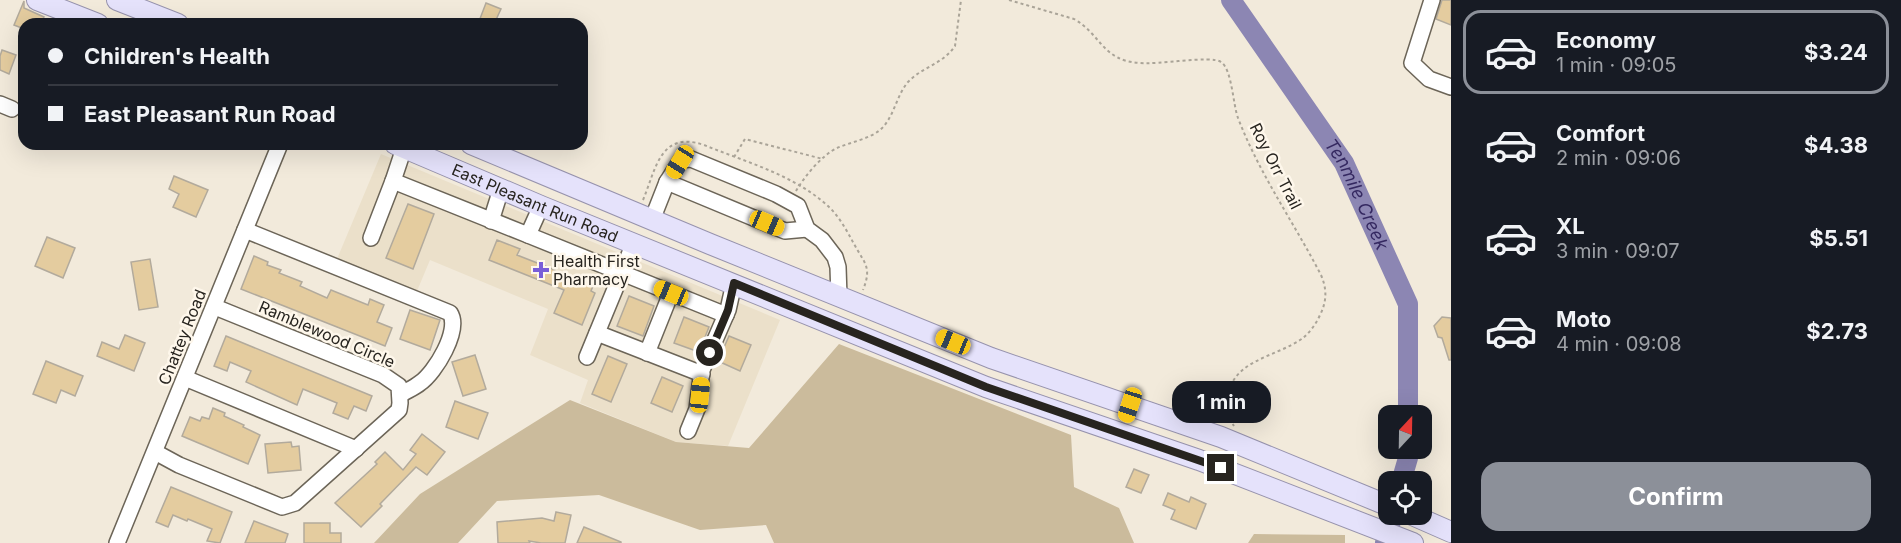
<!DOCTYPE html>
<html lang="en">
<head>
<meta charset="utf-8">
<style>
  :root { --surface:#171b24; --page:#242831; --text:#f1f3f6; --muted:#9ea1a6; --line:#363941; --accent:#8c9099 }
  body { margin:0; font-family:Inter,sans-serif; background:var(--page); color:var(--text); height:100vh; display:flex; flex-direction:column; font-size:22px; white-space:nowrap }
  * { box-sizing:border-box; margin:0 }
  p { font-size:20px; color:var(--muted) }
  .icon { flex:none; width:33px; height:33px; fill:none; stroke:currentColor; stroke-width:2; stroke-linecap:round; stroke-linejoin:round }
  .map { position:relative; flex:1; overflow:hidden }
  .side { display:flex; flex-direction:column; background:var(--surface); width:450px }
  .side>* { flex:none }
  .guide { position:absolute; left:18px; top:18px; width:570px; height:132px; border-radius:18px; box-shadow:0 6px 24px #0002; display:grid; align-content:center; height:132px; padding:0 30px; background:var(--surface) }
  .needle { width:39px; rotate:22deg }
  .fabs { position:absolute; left:1378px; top:405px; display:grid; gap:12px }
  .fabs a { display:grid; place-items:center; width:54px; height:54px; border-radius:12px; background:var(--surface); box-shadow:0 6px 24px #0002; font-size:30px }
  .end { position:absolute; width:27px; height:27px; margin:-14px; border:8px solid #27241f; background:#fff; box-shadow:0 0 0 3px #fff }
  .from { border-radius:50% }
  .bubble { position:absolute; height:42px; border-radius:18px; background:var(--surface); box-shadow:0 6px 24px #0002; font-size:20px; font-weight:700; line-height:42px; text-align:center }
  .car { position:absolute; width:18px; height:36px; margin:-18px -9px; border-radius:8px; box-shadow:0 0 4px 2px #0007; background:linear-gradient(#f5c518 24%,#345 0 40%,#f5c518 0 76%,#345 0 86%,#f5c518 0) }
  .guide b { display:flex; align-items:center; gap:21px; height:57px; font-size:22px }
  .guide b+b { border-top:2px solid var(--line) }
  .guide i { width:15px; height:15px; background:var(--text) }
  ul { padding:10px 0 0; list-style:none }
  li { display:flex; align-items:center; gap:18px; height:84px; margin:0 12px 9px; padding:0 18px; border:3px solid transparent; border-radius:18px }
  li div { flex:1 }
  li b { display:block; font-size:22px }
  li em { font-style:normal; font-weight:700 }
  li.active { border-color:var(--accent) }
  li>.icon { width:54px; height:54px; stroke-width:1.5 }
  .button { display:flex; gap:12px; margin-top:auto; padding:12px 30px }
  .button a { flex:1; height:69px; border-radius:18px; background:var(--accent); color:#fff; font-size:24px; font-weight:700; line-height:69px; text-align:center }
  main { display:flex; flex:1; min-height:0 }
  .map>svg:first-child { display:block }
  .built { fill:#ebe0ca }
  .green { fill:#cbbb9c }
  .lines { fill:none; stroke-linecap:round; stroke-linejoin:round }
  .river { stroke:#8c86b3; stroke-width:20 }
  .building { fill:#e4cc9f; stroke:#b2aa9c; stroke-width:1.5 }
  .minor-casing { stroke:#6c6558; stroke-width:18 }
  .major-casing { stroke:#9793ad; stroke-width:22 }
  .path { stroke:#aaa498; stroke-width:2; stroke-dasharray:3 3; stroke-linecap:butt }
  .minor { stroke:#fff; stroke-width:15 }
  .major { stroke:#e5e2fb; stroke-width:20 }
  .route { stroke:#27241f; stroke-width:8 }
  .poi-dot { fill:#795ed8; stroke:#fef7eb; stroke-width:2 }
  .labels { text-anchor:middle; stroke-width:5; stroke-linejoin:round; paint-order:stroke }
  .street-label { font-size:16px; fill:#27241f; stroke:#fef7eb }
  .poi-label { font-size:16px; fill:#27241f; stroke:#fef7eb; text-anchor:start }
  .water-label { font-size:18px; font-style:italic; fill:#352961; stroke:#fef7eb }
</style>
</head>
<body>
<main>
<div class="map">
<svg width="1451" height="543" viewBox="0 0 1451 543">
  <rect width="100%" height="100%" fill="#f2eadb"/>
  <!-- built -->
  <polygon class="built" points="381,154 780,320 728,446 676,442 580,403 588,380 530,355 548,309 430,260 417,291 337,259"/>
  <!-- green -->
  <g class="green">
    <polygon points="839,344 1071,435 1074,487 1119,508 1134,543 774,543 766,525 700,530 599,495 497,501 458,543 374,543 420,494 570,400 676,442 749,448"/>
    <polygon points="1254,534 1345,535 1345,543 1248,543"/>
  </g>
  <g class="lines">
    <!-- river -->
    <g class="river">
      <path id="s1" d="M1231 0 1344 163 1408 304V416"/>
      <polyline points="1401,482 1408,458 1408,448"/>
      <polyline points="1385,543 1393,514"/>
    </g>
  </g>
  <!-- building -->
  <g class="building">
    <polygon points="1442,0 1451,0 1451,25 1436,19"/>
    <polygon points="24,1 24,8 44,17 41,24 24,24 24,29 14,25"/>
    <polygon points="486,3 501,9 494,24 478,24"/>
    <polygon points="2,50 16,55 9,74 0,70 0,56"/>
    <polygon points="174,176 208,190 196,217 173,207 179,194 169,189"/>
    <polygon points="408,204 434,214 413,269 386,258"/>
    <polygon points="47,237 75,248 63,278 35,266"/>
    <polygon points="497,240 520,249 517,255 555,270 553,275 570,282 572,277 579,279 581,275 589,278 587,282 593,286 591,291 595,293 582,325 554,313 564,290 489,260"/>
    <polygon points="254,256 268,262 267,265 281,270 279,273 302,282 300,286 327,298 331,290 368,305 370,299 384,305 377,322 392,328 385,346 241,289"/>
    <polygon points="150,259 158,307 139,310 131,262"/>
    <polygon points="629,296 654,306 643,336 617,326"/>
    <polygon points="410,310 440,320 430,350 400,339"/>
    <polygon points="684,317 709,327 699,352 674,343"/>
    <polygon points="1442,317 1451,318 1451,360 1449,360 1442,338 1438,337 1434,326"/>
    <polygon points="125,335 145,343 134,371 97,356 102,342 119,349"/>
    <polygon points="226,336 372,396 366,411 354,406 348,419 333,413 337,403 303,389 297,405 246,382 251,371 230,362 227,371 214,366"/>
    <polygon points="729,336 751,345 740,371 718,361"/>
    <polygon points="475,355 486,389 463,396 452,362"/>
    <polygon points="608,356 627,364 611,402 592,394"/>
    <polygon points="46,361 83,376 75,396 61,390 56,403 33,394"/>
    <polygon points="662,377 683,386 672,412 651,403"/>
    <polygon points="455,401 488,413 478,439 446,427"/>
    <polygon points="213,408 225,413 224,416 244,425 243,427 260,435 248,464 182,436 190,417 200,421 202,417 209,419"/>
    <polygon points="422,434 445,452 427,475 416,467 380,504 382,506 361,527 335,503 377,464 375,462 385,452 403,470 416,454 410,450"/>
    <polygon points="291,442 292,447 299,446 301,470 268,473 265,444"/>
    <polygon points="1134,469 1149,475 1141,493 1126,487"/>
    <polygon points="171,487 232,512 220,543 207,541 212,529 188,519 187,521 173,515 168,527 156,522"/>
    <polygon points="1168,493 1189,502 1191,497 1206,504 1196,529 1171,519 1175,510 1163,505"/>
    <polygon points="556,512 571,515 565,543 541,543 529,541 530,543 498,543 497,522 542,518 554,521"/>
    <polygon points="254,521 288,534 285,543 245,543"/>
    <polygon points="304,523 330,523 330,533 341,533 341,543 304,543"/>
    <polygon points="584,527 621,542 621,543 577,543"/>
  </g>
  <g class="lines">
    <defs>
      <g id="minor">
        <polyline points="1432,0 1412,63 1429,79 1451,87"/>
        <polyline points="0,104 12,109"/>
        <polyline points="404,148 393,181 528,235 541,206"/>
        <polyline points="667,182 785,231 807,229"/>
        <polyline points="652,220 667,182 681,160 691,159 776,194 798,206 807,229 822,240 835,257 838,267 839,297"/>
        <polyline points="491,221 501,189"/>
        <path d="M245 230 450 313C461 330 435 373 420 383 414 388 406 391 400 395"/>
        <polyline points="528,235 726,315"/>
        <polyline points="371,238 393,181"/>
        <polyline points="597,333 702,374"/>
        <polyline points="647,353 671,293"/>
        <polyline points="587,357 634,243"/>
        <polyline points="185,378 356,449"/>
        <polyline points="688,431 697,409 702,370 728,310 734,283"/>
        <polyline points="155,452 179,465 282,507 295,503 399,410 400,403 399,386 383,375 215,307"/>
        <polyline points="117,543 280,144"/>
      </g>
      <g id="major">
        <polyline points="37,0 98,24"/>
        <polyline points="117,0 178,24"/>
        <path id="s2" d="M395 144 541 206 986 387 1199 460 1413 543"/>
        <polyline points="471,144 710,244 991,358 1221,437 1389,506"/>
        <polyline points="1410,514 1451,532"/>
      </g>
    </defs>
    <!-- minor casing -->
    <use href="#minor" class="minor-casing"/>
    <!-- major casing -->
    <use href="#major" class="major-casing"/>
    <!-- path -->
    <g class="path">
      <path d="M1009 0 1074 19C1101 34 1102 61 1140 63 1157 65 1211 55 1221 62 1232 69 1233 105 1238 118 1260 175 1293 221 1321 275 1327 289 1327 301 1320 315 1316 324 1310 332 1303 338 1276 358 1226 360 1228 404 1229 412 1229 419 1234 426"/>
      <polyline points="734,157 745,139 823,159"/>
      <path d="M796 191C804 177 822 155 837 148 851 142 869 139 880 130 894 118 896 96 908 82 922 67 943 64 955 46L961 0"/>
      <path d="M643 200C656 169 660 130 704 145 746 162 794 175 828 206 839 216 847 231 854 244 865 264 872 267 863 290"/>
    </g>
    <!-- minor -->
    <use href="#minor" class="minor"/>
    <!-- major -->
    <use href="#major" class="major"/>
  </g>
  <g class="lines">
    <!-- route -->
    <polyline class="route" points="710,353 728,310 734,283 986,387 1221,468"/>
  </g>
  <!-- markers -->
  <path class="poi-dot" d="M538 261h6v6h6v6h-6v6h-6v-6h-6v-6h6z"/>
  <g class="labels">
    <!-- street labels -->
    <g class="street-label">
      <text transform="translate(1276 166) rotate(63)" y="6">Roy Orr Trail</text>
      <text dy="6" stroke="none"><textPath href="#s2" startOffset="152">East Pleasant Run Road</textPath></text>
      <text transform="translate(327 334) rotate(23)" y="6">Ramblewood Circle</text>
      <text transform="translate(182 337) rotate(-68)" y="6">Chattey Road</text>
    </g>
    <!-- poi labels -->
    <g class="poi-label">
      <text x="553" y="267">Health First<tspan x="553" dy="18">Pharmacy</tspan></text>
    </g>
    <!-- water labels -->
    <g class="water-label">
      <text dy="6" stroke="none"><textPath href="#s1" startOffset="232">Tenmile Creek</textPath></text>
    </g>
  </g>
</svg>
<div class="fabs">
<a><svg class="needle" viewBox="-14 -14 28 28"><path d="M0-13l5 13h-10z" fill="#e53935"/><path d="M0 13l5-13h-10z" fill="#9ea1a6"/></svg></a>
<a><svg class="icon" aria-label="locate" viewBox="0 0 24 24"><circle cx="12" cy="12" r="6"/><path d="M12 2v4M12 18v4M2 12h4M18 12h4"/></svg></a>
</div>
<i class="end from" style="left:710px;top:353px"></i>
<i class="end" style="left:1221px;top:468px"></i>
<div class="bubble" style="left:1172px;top:381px;width:99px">1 min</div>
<i class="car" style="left:680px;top:162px;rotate:212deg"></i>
<i class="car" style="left:767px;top:223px;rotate:113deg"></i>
<i class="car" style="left:671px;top:293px;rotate:292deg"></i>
<i class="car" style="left:953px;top:342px;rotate:292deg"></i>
<i class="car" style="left:700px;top:395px;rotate:6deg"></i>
<i class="car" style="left:1130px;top:405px;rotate:198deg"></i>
<div class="guide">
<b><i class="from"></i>Children's Health</b>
<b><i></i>East Pleasant Run Road</b>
</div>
</div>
<section class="side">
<ul>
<li class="active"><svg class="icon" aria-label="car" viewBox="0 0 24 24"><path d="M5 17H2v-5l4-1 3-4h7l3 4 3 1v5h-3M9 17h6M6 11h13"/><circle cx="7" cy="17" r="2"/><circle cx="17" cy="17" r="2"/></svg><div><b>Economy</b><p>1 min · 09:05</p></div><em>$3.24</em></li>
<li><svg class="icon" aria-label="car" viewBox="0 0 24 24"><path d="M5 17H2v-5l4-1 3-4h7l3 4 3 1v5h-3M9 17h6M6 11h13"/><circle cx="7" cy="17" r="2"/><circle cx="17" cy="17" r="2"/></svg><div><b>Comfort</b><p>2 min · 09:06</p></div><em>$4.38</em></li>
<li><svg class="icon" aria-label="car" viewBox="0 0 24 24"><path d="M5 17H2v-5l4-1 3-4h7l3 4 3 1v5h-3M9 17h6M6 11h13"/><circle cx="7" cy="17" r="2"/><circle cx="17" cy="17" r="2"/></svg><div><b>XL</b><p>3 min · 09:07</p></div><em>$5.51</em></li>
<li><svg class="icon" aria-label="car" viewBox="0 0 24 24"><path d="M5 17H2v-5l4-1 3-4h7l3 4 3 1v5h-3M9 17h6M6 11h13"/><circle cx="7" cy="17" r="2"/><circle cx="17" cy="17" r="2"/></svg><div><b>Moto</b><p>4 min · 09:08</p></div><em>$2.73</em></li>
</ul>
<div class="button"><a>Confirm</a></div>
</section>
</main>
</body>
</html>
